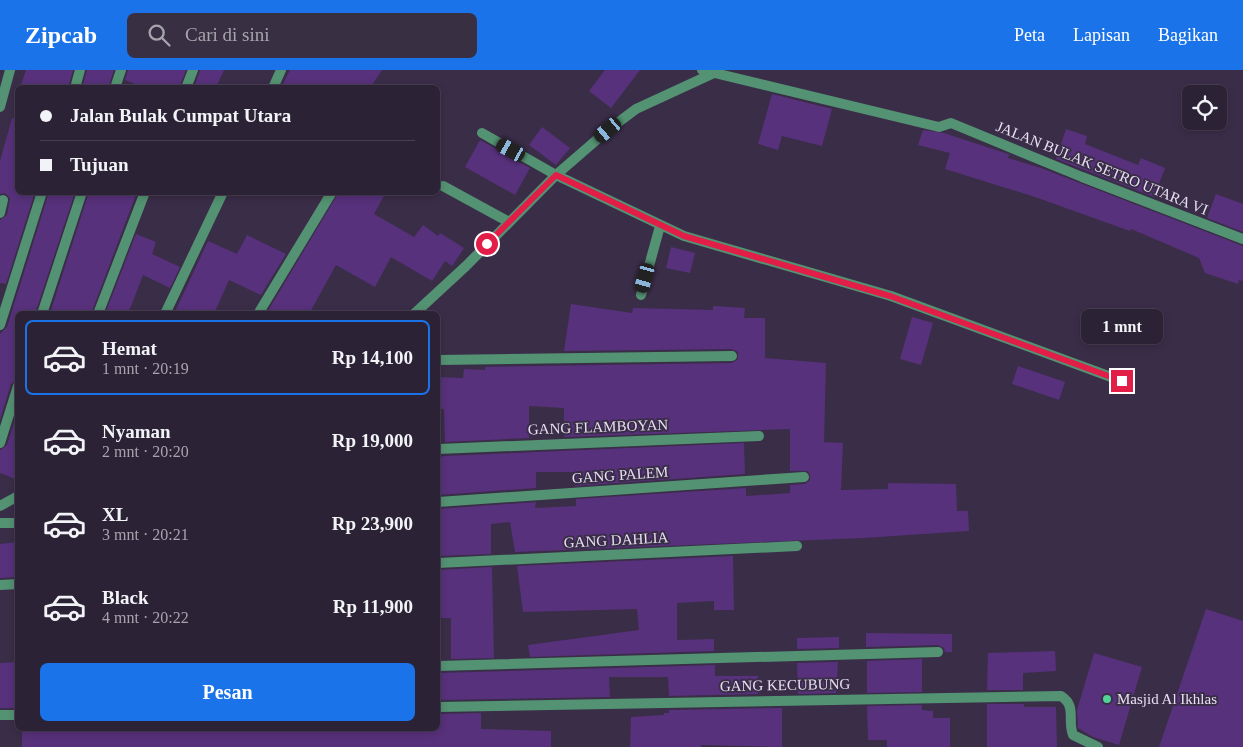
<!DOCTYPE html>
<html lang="id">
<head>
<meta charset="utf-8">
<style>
  :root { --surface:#2c2236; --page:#382f42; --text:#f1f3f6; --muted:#a6a4ad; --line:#483f51; --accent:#1a73e8 }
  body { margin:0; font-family:"Times New Roman",serif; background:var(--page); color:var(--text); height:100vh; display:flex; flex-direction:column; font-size:19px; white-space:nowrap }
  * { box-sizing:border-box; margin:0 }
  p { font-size:16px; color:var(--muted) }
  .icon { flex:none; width:28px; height:28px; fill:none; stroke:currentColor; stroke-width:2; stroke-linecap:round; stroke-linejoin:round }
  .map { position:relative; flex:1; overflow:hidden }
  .panel { position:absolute; left:15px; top:241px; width:425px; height:420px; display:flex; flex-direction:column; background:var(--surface); border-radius:8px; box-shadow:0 2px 8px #0003,0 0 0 1px var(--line) }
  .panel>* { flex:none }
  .hud { position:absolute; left:15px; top:15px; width:425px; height:110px; border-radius:8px; box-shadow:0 2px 8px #0003,0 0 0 1px var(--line); display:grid; align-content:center; height:110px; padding:0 25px; background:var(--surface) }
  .controls { position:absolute; left:1182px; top:15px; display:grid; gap:10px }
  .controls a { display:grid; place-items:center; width:45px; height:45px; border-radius:8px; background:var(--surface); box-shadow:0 2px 8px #0003,0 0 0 1px var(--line); font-size:25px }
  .end { position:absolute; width:22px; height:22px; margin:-11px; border:6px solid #e11d48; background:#fff; box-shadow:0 0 0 2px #fff }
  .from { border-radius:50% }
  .bubble { position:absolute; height:35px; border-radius:8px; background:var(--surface); box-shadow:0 2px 8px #0003,0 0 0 1px var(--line); font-size:16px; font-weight:800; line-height:35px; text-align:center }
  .car { position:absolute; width:15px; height:30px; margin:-15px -8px; border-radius:6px; box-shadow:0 0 4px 1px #0007; background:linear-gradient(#222 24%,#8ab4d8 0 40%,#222 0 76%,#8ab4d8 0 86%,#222 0) }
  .hud b { display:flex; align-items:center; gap:18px; height:48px; font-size:19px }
  .hud b+b { border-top:1px solid var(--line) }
  .hud i { width:12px; height:12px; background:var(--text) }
  ul { padding:9px 0 0; list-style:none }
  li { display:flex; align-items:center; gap:15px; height:75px; margin:0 10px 8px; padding:0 15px; border:2px solid transparent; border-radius:8px }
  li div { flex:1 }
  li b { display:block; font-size:19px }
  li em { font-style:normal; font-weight:800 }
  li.current { border-color:var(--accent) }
  li>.icon { width:45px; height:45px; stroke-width:1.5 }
  .cta { display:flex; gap:10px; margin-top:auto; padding:10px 25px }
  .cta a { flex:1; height:58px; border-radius:8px; background:var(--accent); color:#fff; font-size:20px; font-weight:800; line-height:58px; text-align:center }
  header { display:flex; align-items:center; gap:30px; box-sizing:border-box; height:70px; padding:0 25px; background:var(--accent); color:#fff }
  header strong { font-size:24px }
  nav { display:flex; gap:28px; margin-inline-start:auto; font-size:18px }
  .search { width:350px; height:45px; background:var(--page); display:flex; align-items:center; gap:12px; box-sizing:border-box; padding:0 18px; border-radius:8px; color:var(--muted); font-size:19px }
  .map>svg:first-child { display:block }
  .building { fill:#57317b }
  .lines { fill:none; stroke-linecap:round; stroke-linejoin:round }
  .minor { stroke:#539272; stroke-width:10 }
  .route { stroke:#e11d48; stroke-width:6 }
  .poi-dot { fill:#51d398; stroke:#3a2d48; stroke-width:2 }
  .labels { text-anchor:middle; stroke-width:4; stroke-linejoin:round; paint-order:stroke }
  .street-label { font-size:15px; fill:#e6dff0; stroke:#3a2d48 }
  .poi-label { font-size:15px; fill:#e6dff0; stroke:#3a2d48; text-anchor:start }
</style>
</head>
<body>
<header>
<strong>Zipcab</strong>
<div class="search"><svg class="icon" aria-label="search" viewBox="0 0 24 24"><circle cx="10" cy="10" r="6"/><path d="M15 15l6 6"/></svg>Cari di sini</div>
<nav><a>Peta</a><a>Lapisan</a><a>Bagikan</a></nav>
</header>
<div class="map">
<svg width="1243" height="677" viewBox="0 0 1243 677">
  <rect width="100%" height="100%" fill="#3a2d48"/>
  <!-- building -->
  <g class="building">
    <polygon points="26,0 73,0 68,18 20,18"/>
    <polygon points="87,0 114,0 108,18 82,18"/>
    <polygon points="128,0 186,0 179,18 144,18 125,10"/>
    <polygon points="200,0 224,0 216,18 201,18 195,15"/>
    <polygon points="290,0 382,0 370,18 281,18"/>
    <polygon points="605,0 640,0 611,38 589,21"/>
    <polygon points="772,24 832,39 822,76 782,66 778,80 758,74"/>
    <polygon points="12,48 18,49 18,122 35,122 6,214 0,213 0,150 7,145 10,128 5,123 0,124 0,91"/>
    <polygon points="542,57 570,78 556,95 529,75"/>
    <polygon points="1066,59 1087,66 1085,74 1138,95 1141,88 1165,98 1154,127 1056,89"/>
    <polygon points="923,60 944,63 1005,83 1009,84 1008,88 1041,98 1243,176 1243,211 1239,210 1238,214 1205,203 1199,188 1131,159 1130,161 1035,127 945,99 950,83 918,75"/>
    <polygon points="480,70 530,98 515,125 465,97"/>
    <polygon points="49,122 75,122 35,244 18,244 18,309 11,314 0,350 0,264 7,257"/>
    <polygon points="89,122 137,122 91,244 62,244 51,240"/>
    <polygon points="339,122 386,122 374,144 414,167 423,155 438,166 440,163 464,178 452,196 445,191 432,211 391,187 375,217 336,195 309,244 266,244"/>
    <polygon points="1216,124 1243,134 1243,162 1207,148"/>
    <polygon points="136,164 156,172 152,184 180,197 170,218 143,205 128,244 105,244"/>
    <polygon points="247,165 286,184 261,225 229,210 214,244 174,244 208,171 237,184"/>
    <polygon points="671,177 695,183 690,203 666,198"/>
    <polygon points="571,234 632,243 633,238 713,240 713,236 745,238 744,248 765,248 765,288 826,293 824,372 843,373 841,420 888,419 888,413 956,414 957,441 968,441 969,461 864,468 515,482 510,452 491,454 491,484 438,486 438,439 536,432 535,438 576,436 576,429 746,418 746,426 790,423 790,415 805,414 810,410 810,404 807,401 790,401 790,359 564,367 564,338 529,336 529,368 445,372 444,339 438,339 438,307 463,308 464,299 485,300 485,297 536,296 732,293 738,289 738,282 732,279 564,281"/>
    <polygon points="912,247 933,253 921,295 900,289"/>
    <polygon points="1018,296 1065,312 1059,330 1012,314"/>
    <polygon points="18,340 18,410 0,403 0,380 7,375"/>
    <polygon points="744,373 745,404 575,416 575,402 536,402 536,418 438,425 438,387 445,386"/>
    <polygon points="18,472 18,507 0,508 0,474"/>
    <polygon points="733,486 734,540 714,540 714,531 677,533 677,570 714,569 714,581 530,587 528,575 639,560 637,539 523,542 517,496"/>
    <polygon points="492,497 494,588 451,589 451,548 438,548 438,500"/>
    <polygon points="1206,539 1243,551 1243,677 1159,677"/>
    <polygon points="866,563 952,564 952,582 945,582 944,578 938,575 866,577"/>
    <polygon points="839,567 839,578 797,579 797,568"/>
    <polygon points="1055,581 1056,601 1023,603 1023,620 987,620 988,583"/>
    <polygon points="1094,583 1142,597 1119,675 1093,667 1078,658 1077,640"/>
    <polygon points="922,589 922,622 867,623 867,591"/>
    <polygon points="17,592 17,638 0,638 0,593"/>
    <polygon points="838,592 836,623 798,624 797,593"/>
    <polygon points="715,595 715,606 758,606 758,624 669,626 668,607 609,607 610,627 438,630 438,603"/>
    <polygon points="987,634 1024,634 1024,637 1056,637 1057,677 987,677"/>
    <polygon points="922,635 922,640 933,641 933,648 950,648 950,677 887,677 887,670 868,670 867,636"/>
    <polygon points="782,638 782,677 701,675 701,677 630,677 631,647 664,645 664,643 669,643 669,640"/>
    <polygon points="481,643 481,659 551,661 551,677 22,677 22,659 438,659 438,644"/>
  </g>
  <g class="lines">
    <!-- minor -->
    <g class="minor">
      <polyline points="702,0 939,57 951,53 1082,107 1243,169"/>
      <polyline points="75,18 80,0"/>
      <polyline points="115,18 121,0"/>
      <polyline points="186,18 193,0"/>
      <polyline points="273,18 281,0"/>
      <polyline points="0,37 10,0"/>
      <polyline points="482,63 556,105 684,166 891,226 1122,311"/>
      <polyline points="443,116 509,152"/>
      <polyline points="0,143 3,130"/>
      <polyline points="641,225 660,156"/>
      <polyline points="42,244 82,122"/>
      <polyline points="98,244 145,122"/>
      <polyline points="165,244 223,122"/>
      <polyline points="258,244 332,122"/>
      <polyline points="414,244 466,196 556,105 608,60 636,39 714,3"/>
      <polyline points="0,255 42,122"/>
      <polyline points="438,290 732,286"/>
      <polyline points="0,373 18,316"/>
      <polyline points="438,379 759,366"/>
      <polyline points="438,432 804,407"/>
      <polyline points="0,436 18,426"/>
      <polyline points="0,453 18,453"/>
      <polyline points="438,493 797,476"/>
      <polyline points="0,515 18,514"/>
      <polyline points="438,596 938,582"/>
      <path d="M438 637 1061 626C1077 636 1067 650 1073 665L1098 677"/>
      <polyline points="0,645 18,645"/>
    </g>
  </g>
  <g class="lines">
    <!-- route -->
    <polyline class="route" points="487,174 556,105 684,166 890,226 1122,311"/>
  </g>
  <!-- markers -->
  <circle class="poi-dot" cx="1107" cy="629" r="5"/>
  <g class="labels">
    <!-- street labels -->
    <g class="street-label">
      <text transform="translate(1102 98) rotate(22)" y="5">JALAN BULAK SETRO UTARA VI</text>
      <text transform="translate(598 357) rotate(-2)" y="5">GANG FLAMBOYAN</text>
      <text transform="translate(620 405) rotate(-4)" y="5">GANG PALEM</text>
      <text transform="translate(616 470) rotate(-3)" y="5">GANG DAHLIA</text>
      <text transform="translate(785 615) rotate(-1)" y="5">GANG KECUBUNG</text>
    </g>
    <!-- poi labels -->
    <g class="poi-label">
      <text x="1117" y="634">Masjid Al Ikhlas</text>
    </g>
  </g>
</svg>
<div class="controls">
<a><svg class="icon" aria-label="locate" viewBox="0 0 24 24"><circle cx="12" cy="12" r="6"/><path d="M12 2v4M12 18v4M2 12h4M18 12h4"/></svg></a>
</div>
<i class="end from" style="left:487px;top:174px"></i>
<i class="end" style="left:1122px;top:311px"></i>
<div class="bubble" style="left:1081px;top:239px;width:82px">1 mnt</div>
<i class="car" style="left:608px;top:60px;rotate:230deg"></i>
<i class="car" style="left:511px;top:80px;rotate:299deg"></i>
<i class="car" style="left:645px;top:208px;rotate:196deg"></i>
<div class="hud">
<b><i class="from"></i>Jalan Bulak Cumpat Utara</b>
<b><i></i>Tujuan</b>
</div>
<section class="panel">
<ul>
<li class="current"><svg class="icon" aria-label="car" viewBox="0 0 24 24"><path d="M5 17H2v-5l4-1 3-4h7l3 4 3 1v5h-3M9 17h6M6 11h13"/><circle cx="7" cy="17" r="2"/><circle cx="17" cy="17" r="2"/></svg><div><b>Hemat</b><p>1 mnt · 20:19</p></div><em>Rp 14,100</em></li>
<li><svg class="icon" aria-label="car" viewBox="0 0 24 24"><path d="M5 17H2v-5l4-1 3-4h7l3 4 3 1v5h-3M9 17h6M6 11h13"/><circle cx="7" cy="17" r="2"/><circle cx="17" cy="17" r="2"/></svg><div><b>Nyaman</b><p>2 mnt · 20:20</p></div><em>Rp 19,000</em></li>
<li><svg class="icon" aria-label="car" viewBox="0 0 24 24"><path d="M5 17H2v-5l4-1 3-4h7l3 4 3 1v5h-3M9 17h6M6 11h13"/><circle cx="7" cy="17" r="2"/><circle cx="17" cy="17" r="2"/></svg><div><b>XL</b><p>3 mnt · 20:21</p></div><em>Rp 23,900</em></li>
<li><svg class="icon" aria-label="car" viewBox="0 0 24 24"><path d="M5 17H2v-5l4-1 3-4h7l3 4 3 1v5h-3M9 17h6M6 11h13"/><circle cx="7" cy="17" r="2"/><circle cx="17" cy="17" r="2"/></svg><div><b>Black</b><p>4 mnt · 20:22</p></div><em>Rp 11,900</em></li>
</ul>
<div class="cta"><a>Pesan</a></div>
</section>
</div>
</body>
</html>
